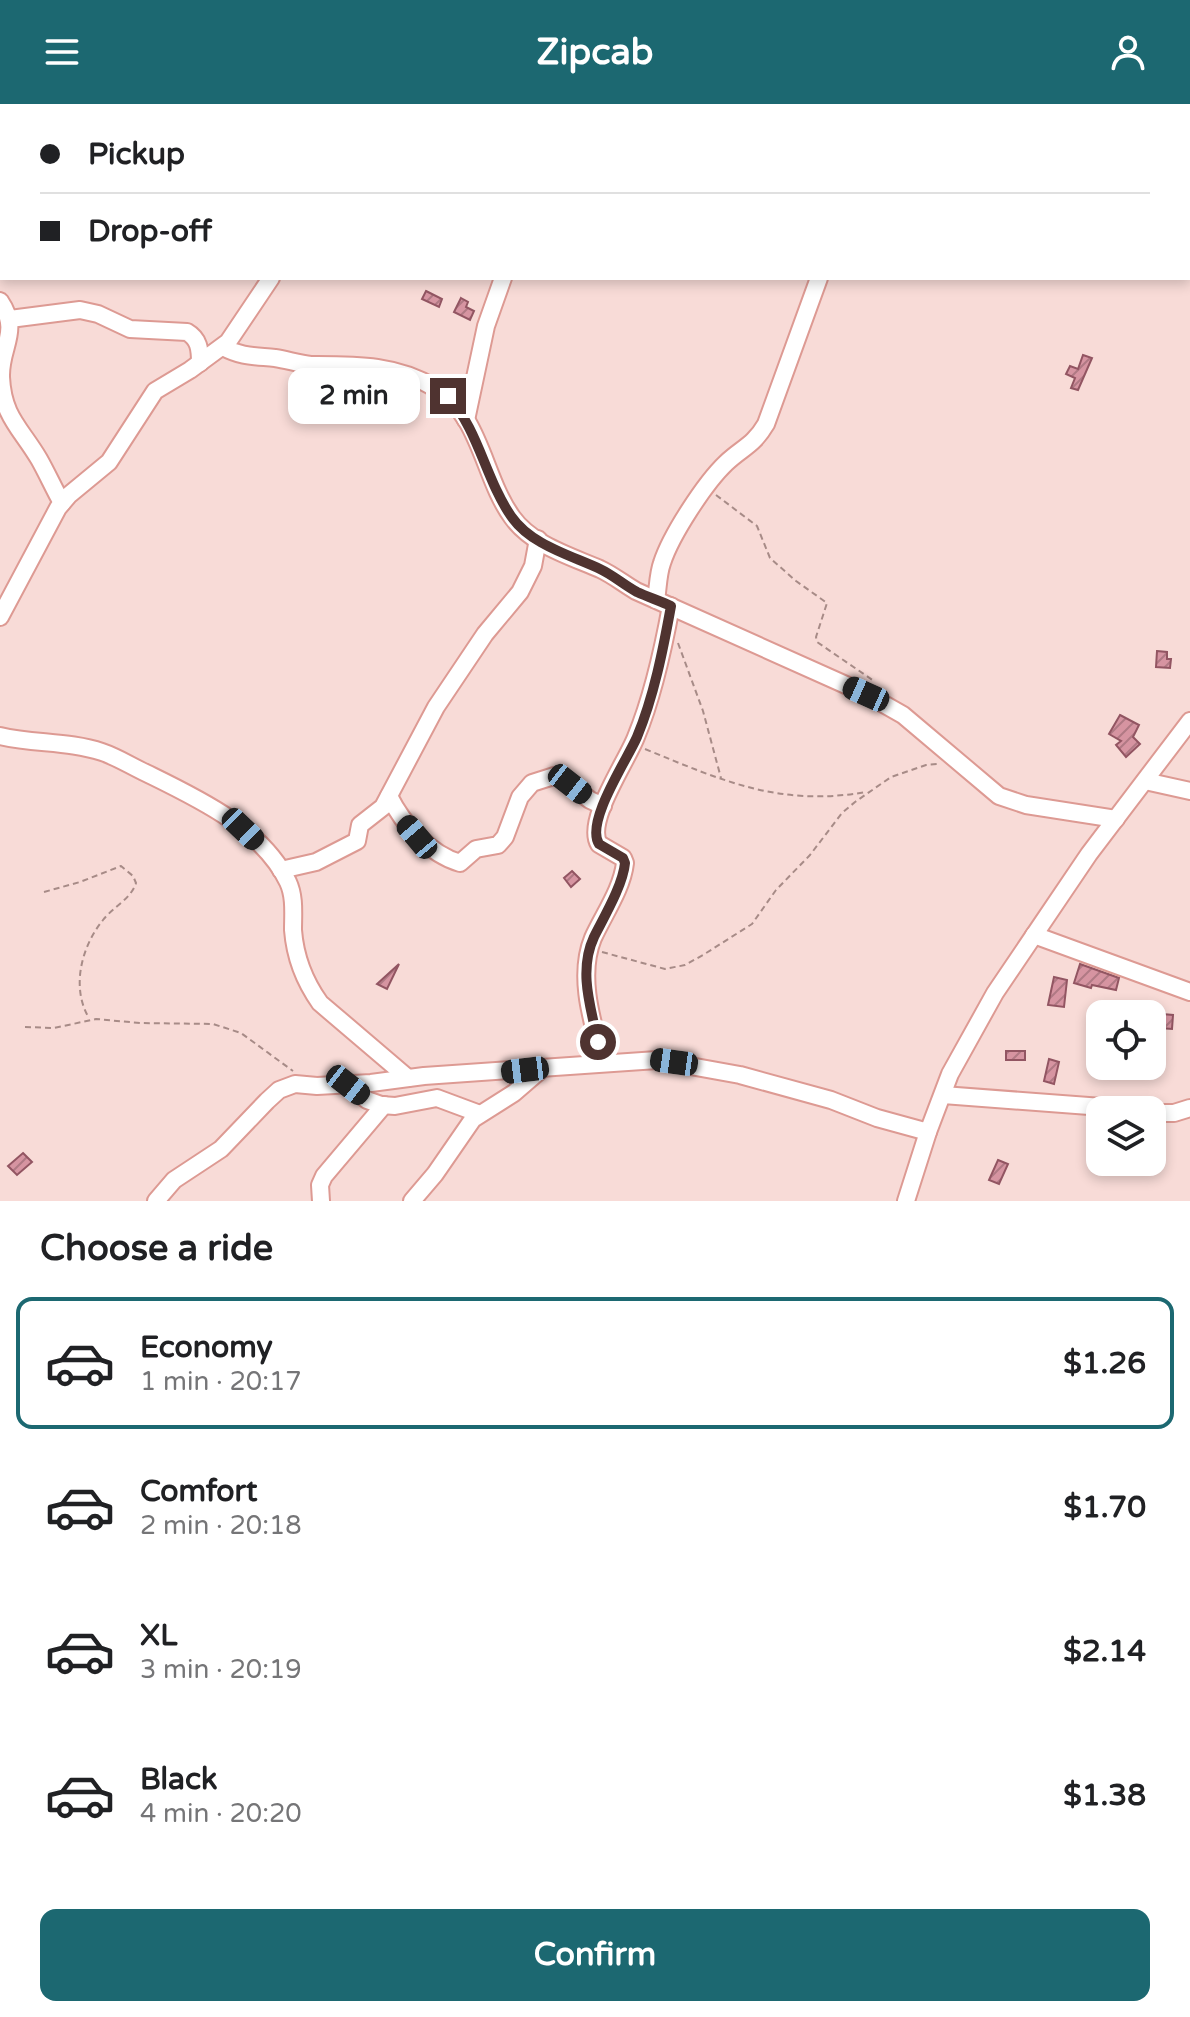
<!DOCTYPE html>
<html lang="en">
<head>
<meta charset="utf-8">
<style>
  :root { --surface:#fff; --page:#f2f2f2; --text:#202124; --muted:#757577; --line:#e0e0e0; --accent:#1c6871 }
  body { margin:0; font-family:"Varela Round",sans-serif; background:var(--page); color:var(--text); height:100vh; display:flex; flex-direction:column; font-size:30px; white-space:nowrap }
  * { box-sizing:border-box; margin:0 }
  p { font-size:26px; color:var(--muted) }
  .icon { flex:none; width:44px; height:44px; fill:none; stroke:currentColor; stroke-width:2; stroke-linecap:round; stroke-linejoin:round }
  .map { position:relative; height:1097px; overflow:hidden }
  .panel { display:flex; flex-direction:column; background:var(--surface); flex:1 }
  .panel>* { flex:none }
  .hud { position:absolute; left:0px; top:0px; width:1190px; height:176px; box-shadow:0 4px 12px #0003; display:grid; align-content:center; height:176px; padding:0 40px; background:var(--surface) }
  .fabs { position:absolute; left:1086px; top:896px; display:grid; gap:16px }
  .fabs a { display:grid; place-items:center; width:80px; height:80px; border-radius:16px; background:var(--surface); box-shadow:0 4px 12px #0003; font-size:40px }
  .end { position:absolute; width:36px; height:36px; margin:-18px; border:10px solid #4f3330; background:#fff; box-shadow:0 0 0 4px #fff }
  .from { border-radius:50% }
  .bubble { position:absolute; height:56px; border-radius:16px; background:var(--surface); box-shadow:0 4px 12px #0003; font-size:26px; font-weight:800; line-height:56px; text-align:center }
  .car { position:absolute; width:24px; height:48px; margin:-24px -12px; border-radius:10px; box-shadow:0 0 6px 2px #0007; background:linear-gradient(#222 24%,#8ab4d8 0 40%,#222 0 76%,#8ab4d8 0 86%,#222 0) }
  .hud b { display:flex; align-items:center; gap:28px; height:76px; font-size:30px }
  .hud b+b { border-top:2px solid var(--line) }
  .hud i { width:20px; height:20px; background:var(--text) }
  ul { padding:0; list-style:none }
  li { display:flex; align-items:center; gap:24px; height:132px; margin:0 16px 12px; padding:0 24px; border:4px solid transparent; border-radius:16px }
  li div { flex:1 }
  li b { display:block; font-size:30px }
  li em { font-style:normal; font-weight:800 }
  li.selected { border-color:var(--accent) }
  li>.icon { width:72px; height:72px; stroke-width:1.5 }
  h2 { padding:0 40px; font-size:36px; line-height:96px }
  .button { display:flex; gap:16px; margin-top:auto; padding:16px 40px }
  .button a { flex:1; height:92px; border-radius:16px; background:var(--accent); color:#fff; font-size:32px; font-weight:800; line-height:92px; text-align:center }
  header { display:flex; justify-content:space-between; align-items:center; height:104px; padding:0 40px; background:var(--accent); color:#fff; font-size:36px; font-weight:800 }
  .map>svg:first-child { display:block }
  .building { fill:url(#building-hatch); stroke:#925562; stroke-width:2 }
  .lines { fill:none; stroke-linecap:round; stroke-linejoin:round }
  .minor-casing { stroke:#dd9a93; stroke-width:20 }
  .path { stroke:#a78b87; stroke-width:2; stroke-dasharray:6 4; stroke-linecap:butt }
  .minor { stroke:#fff; stroke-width:16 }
  .route { stroke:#4f3330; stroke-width:10 }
</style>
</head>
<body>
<header><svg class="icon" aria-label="menu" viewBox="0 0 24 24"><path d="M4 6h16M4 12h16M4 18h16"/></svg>Zipcab<svg class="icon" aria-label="person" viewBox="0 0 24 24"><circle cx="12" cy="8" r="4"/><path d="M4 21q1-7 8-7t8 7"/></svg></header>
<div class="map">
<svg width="1190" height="1097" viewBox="0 0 1190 1097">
  <defs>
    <pattern id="building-hatch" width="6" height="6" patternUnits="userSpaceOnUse" patternTransform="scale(2)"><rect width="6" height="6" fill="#d694a1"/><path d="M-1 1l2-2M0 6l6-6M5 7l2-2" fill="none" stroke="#b07984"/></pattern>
  </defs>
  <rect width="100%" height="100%" fill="#f8dbd7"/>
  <!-- building -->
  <g class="building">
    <polygon points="426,187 442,195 439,203 422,195"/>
    <polygon points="461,194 468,198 466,203 474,207 470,216 454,208"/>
    <polygon points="1083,251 1092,254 1078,286 1071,284 1075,274 1066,270 1070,262 1078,265"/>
    <polygon points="1157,547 1167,548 1167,555 1171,555 1170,564 1156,563"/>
    <polygon points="1120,611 1139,621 1133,633 1140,640 1126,653 1116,641 1121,637 1109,630"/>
    <polygon points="572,767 580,775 571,783 564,774"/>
    <polygon points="399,860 387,885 377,880"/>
    <polygon points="1080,860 1119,874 1116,886 1092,881 1091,884 1074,879"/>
    <polygon points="1054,873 1067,876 1064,903 1048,901"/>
    <polygon points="1162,910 1173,911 1172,925 1160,924"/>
    <rect x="1006" y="947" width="19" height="9"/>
    <polygon points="1049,955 1059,958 1054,980 1044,977"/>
    <polygon points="23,1049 32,1058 17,1071 8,1062"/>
    <polygon points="998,1056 1008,1060 999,1080 989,1076"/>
  </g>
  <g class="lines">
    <defs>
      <g id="minor">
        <polyline points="173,0 179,2"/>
        <polyline points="991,0 992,2"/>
        <polyline points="98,2 109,0"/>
        <polyline points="389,2 389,0"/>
        <polyline points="450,2 451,0"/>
        <polyline points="627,2 628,0"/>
        <polyline points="1023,2 1025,0"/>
        <polyline points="0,17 2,19"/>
        <polyline points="0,159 2,150"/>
        <path d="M0 197C21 228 0 242 1 273 3 313 20 323 39 355 47 369 54 385 62 399"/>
        <path d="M10 215 80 206 98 210 130 225 187 228C199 235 200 245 200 259"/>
        <path d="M223 243C241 253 256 252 275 254 288 256 299 260 311 261 355 261 396 260 435 284 481 311 483 373 512 413 532 441 570 452 600 465 613 471 624 480 636 487L866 590 903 611 999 692 1026 701 1116 715"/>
        <polyline points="466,316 486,222 503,174"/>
        <path d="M656 496C658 484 658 470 662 459 671 431 705 379 726 359 743 343 753 342 766 320L819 174"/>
        <polyline points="0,513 58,404 69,391 109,358 155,287 190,266 228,238 271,174"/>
        <path d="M0 632C34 640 69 637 102 648 117 653 131 662 146 669 197 694 262 724 288 778 295 793 293 810 293 826 295 852 305 878 320 899L408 974"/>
        <polyline points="1145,677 1190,687"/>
        <path d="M389 692C403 720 429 750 460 759L476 745 498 741 505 733 520 693 532 679 554 672 560 673 590 696 603 702"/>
        <polyline points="281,766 316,758 357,737 360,721 383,703 436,603 485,530 520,488 533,462 538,435"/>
        <polyline points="1034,831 1190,888"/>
        <path d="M603 958C593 920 577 873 593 834 604 810 622 785 625 759L623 754 599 740C585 717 627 657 636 633 653 592 663 546 671 502"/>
        <polyline points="348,981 367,996 381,1001 395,1002 437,994 480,1010"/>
        <polyline points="943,991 1142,1006"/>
        <polyline points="1152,1009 1174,1009 1190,1004"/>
        <polyline points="156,1097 174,1076 221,1045 267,997 279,986 295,980 317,982 371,979 424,972 657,956 740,971 831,996 877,1014 928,1028"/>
        <polyline points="321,1097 320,1081 324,1072 384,1001"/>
        <polyline points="412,1097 435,1070 473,1015 514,989 543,964"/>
        <polyline points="906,1097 928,1028 950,970 995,889 1089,750 1190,617"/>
      </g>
    </defs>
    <!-- minor casing -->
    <use href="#minor" class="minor-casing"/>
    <!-- path -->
    <g class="path">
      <polyline points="716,391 757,422 770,454 796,477 827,499 816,533 817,538 874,577"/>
      <polyline points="678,539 703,607 721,674"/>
      <path d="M645 645C723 677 780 703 866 688"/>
      <path d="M44 788 80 778 121 762 133 772 136 779C131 795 113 803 103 816 81 843 71 884 89 914"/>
      <polyline points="602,848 665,865 685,861 703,851 752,820 776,786 810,751 842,709 855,698 891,673 926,661 938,660"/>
      <polyline points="25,923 54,924 96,915 140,919 213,920 241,929 293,967"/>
    </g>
    <!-- minor -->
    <use href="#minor" class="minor"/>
  </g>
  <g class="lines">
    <!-- route -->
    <path class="route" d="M448 292C479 327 485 374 511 412 531 441 570 451 600 465 613 471 624 481 637 488 648 493 660 497 671 502 663 546 654 592 637 633 627 656 585 718 599 740L623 754 625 759C623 781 604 813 594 833 578 867 591 904 598 938"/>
  </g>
</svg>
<div class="fabs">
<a><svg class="icon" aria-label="locate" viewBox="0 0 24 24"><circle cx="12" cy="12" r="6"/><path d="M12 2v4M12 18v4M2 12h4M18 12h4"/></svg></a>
<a><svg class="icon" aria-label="layers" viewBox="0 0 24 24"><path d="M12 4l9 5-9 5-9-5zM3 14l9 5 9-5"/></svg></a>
</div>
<i class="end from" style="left:598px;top:938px"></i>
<i class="end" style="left:448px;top:292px"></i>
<div class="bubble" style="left:288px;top:264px;width:132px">2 min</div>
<i class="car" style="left:866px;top:590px;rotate:294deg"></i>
<i class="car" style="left:570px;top:680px;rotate:128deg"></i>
<i class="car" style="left:243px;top:725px;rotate:134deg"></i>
<i class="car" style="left:417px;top:733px;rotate:320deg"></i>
<i class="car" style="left:674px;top:958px;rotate:278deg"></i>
<i class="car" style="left:525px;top:966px;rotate:263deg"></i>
<i class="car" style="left:348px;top:981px;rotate:128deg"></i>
<div class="hud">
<b><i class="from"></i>Pickup</b>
<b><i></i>Drop-off</b>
</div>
</div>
<section class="panel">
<h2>Choose a ride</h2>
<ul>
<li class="selected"><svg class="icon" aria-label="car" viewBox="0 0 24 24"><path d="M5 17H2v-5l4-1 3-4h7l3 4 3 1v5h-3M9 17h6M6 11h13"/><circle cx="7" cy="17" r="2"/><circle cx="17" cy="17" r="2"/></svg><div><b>Economy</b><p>1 min · 20:17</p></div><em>$1.26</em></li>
<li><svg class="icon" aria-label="car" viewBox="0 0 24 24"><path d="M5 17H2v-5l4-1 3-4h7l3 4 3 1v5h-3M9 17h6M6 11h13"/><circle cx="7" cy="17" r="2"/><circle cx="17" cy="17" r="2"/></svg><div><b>Comfort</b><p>2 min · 20:18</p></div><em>$1.70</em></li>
<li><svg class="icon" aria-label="car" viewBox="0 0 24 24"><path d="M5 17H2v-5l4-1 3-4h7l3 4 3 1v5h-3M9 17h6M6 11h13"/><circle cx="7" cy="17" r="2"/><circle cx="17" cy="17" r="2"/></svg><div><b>XL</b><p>3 min · 20:19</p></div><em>$2.14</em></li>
<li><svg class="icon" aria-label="car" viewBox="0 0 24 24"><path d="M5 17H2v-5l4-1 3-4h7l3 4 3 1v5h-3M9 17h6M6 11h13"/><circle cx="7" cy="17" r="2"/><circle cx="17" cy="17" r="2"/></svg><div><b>Black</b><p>4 min · 20:20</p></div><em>$1.38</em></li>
</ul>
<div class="button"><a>Confirm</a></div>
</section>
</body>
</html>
